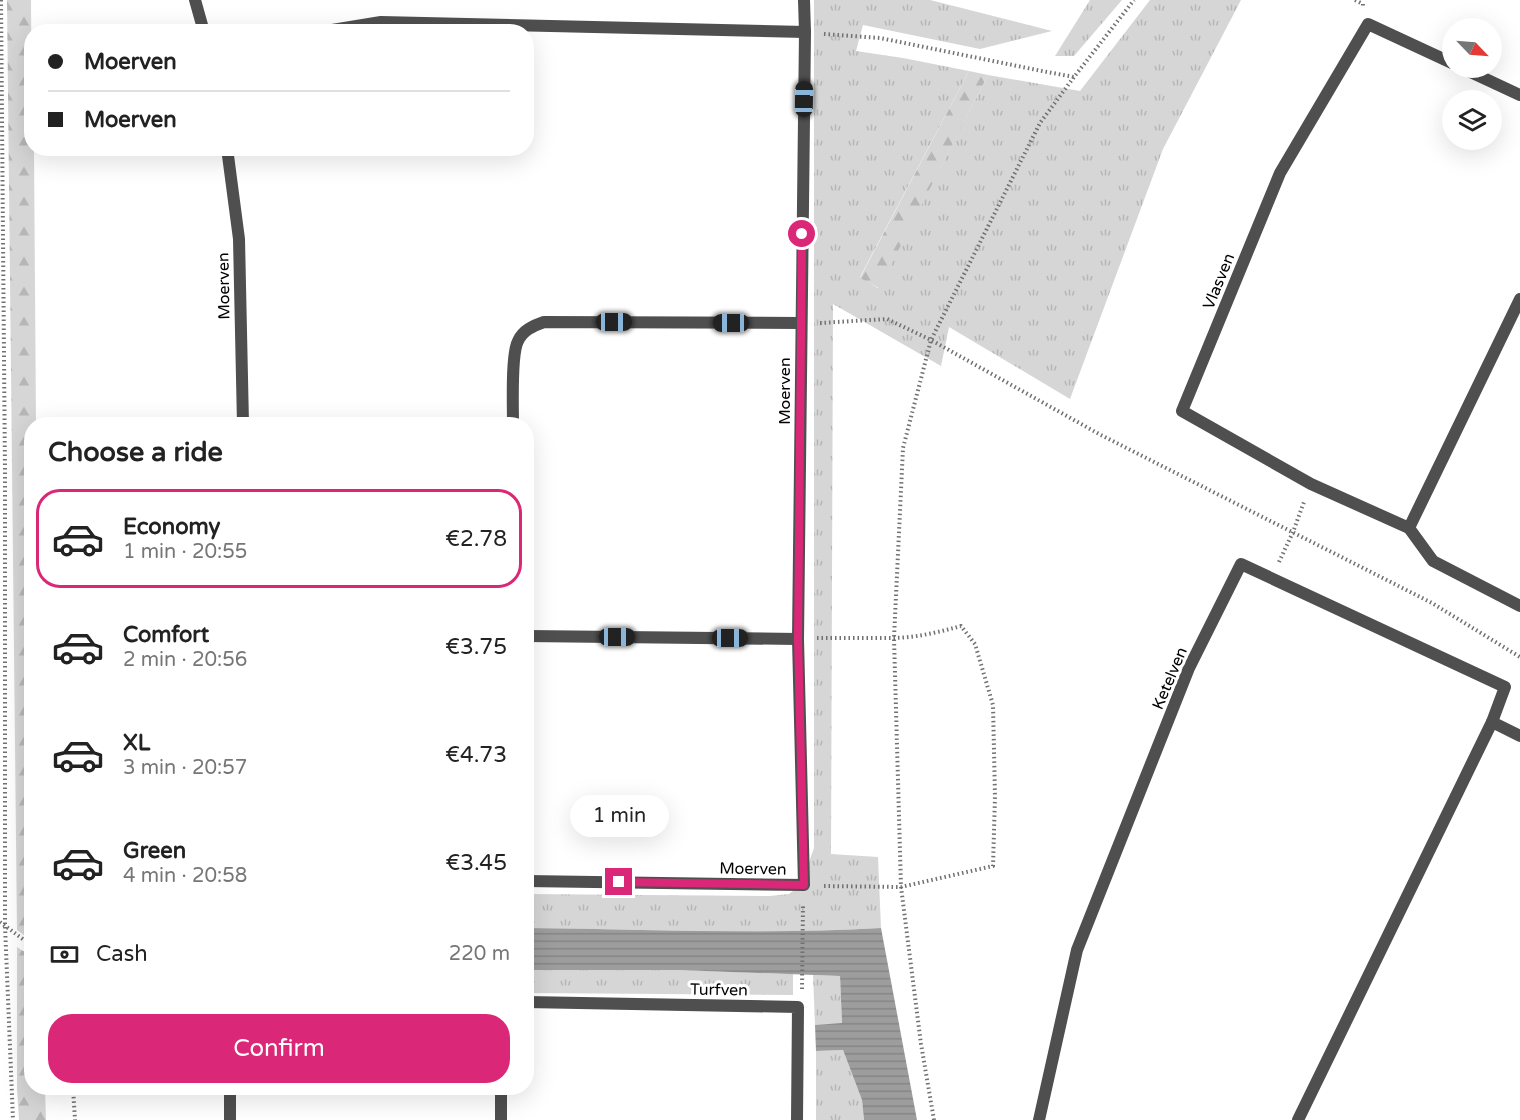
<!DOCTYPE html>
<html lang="en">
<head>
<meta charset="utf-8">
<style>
  :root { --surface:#fff; --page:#f2f2f2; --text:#222; --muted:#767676; --line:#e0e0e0; --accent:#db2777 }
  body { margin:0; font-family:"Varela Round",sans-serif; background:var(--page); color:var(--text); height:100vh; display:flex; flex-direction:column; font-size:22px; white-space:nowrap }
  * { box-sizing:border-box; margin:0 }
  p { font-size:20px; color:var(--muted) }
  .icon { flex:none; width:33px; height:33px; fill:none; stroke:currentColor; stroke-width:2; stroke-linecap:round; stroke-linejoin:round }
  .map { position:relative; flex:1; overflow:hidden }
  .drawer { position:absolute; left:24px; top:417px; width:510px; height:678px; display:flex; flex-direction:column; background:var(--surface); border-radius:24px; box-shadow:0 6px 24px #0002 }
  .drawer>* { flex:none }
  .guide { position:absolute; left:24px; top:24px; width:510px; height:132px; border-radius:24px; box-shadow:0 6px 24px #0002; display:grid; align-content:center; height:132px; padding:0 24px; background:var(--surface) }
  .needle { width:39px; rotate:115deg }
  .fabs { position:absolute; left:1442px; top:18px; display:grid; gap:12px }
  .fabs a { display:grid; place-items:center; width:60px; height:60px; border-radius:50%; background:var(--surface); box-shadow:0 6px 24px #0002; font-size:30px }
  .end { position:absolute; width:27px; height:27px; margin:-14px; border:8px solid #db2777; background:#fff; box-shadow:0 0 0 3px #fff }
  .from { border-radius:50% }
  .bubble { position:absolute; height:42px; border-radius:21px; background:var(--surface); box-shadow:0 6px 24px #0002; font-size:20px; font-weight:600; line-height:42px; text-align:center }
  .car { position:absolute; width:18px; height:36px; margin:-18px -9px; border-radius:8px; box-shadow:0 0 4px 2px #0007; background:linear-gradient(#222 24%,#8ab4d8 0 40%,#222 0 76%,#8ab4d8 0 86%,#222 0) }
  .guide b { display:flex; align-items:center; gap:21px; height:57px; font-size:22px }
  .guide b+b { border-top:2px solid var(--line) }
  .guide i { width:15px; height:15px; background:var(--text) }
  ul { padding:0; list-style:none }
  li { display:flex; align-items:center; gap:18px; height:99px; margin:0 12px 9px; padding:0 12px; border:3px solid transparent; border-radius:24px }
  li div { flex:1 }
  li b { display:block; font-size:22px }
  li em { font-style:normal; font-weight:600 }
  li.selected { border-color:var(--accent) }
  li>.icon { width:54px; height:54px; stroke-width:1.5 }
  h2 { padding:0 24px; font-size:27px; line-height:72px }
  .pay { display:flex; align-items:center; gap:15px; height:66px; padding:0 24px; font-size:22px }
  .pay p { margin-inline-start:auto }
  .primary-button { display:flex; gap:12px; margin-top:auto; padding:12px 24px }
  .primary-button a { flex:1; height:69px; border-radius:24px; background:var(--accent); color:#fff; font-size:24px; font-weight:600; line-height:69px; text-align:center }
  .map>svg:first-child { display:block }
  .grass { fill:url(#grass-tufts) }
  .forest { fill:url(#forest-firs) }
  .water { fill:url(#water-rules) }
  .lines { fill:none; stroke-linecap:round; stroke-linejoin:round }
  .path { stroke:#717171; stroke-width:4; stroke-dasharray:1.5 3; stroke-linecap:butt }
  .minor { stroke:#4f4f4f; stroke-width:12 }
  .route { stroke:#db2777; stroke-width:8 }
  .labels { text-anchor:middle; stroke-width:6; stroke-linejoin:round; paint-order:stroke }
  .street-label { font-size:16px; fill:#000; stroke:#fff }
</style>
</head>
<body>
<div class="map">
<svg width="1520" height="1120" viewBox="0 0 1520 1120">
  <defs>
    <pattern id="grass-tufts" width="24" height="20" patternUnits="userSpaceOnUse" patternTransform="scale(1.5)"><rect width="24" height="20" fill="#d6d6d6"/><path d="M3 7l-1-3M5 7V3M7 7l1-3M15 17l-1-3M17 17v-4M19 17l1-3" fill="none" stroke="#b6b6b6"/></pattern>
    <pattern id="forest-firs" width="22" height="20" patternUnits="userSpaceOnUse" patternTransform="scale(1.5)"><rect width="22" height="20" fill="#d6d6d6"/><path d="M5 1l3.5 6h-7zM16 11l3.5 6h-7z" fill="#b6b6b6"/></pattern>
    <pattern id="water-rules" width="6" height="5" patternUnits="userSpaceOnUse" patternTransform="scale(1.5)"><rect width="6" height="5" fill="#9d9d9d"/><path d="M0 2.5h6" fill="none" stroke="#858585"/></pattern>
  </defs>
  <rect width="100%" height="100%" fill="#fff"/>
  <!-- grass -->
  <g class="grass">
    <path d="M814 0H930L1052 31 980 49 863 25 856 51 903 58 969 71 860 277 878 288 988 75 1080 91 1150 0H1241L1163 149 1070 399 949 327 941 366 833 304 831 854 878 857 881 928C763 935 644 929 527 928V894L770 896 789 894 801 885 814 848Z"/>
    <polygon points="1090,0 1122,0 1074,56 1055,56"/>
    <polygon points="527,970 679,970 793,974 793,995 527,993"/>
    <polygon points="813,975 840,976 842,1024 815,1025"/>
    <polygon points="843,1050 862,1100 864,1120 816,1120 816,1051"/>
  </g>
  <!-- forest -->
  <g class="forest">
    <polygon points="7,0 31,0 32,148 34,149 36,424 32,424 31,938 28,938 17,930"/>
    <polygon points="969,71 988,75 879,288 860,278"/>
    <polygon points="17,947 23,951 31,952 32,1088 45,1088 46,1120 19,1120 17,1088"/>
  </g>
  <!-- water -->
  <path class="water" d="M527 928C644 929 763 935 881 928L917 1120H864L862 1100 843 1050 816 1051 815 1025 842 1023 840 976 679 970H527Z"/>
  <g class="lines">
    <!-- path -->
    <g class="path">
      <polyline points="1,0 5,474 5,926 13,1120"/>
      <polyline points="1355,0 1363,4 1363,6"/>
      <polyline points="824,34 880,38 1042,71 1074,77 1134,0"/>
      <polyline points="820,323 887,319 931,340 1099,434 1432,603 1520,657"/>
      <polyline points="1279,562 1293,532 1304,502"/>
      <path d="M817 638C842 638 867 638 892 638 915 638 939 632 961 626L975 644 993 705 995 796 993 866 901 887 823 886"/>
      <polyline points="0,922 24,940 32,943"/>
      <polyline points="802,989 803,904"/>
      <polyline points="73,1088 75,1120"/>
      <polyline points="934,1120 921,1044 901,887 894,638 903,448 931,340 1040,123 1074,77"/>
    </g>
    <!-- minor -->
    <g class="minor">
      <polyline points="195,0 204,32"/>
      <polyline points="320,32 381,22 805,32"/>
      <polyline points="1452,63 1368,24 1280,173 1182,411 1311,484 1409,528 1433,561 1520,606"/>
      <polyline points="1462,68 1520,95"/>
      <polyline points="227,148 239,239 243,424"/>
      <path d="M513 424C513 407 511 354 518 341 523 330 533 326 544 322L801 323"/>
      <polyline points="1409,528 1520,299"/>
      <polyline points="526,636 798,639"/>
      <polyline points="526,881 804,885 798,639 805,32 804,0"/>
      <polyline points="526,1002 798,1007 797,1120"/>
      <polyline points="230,1088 230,1120"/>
      <polyline points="501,1120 501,1088"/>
      <polyline points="1039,1120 1077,950 1189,668 1241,564 1505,687 1492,722 1520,736"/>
      <polyline points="1298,1120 1492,722"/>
    </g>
  </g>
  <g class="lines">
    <!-- route -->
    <polyline class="route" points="619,882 804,885 798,639 802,234"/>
  </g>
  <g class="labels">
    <!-- street labels -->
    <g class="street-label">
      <text transform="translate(1218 281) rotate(-68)" y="6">Vlasven</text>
      <text transform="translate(223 286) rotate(-91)" y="6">Moerven</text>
      <text transform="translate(784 391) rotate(-90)" y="6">Moerven</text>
      <text transform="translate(1169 678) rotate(-67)" y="6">Ketelven</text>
      <text transform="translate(753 868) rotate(1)" y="6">Moerven</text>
      <text transform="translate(719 989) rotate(1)" y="6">Turfven</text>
    </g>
  </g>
</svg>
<div class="fabs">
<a><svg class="needle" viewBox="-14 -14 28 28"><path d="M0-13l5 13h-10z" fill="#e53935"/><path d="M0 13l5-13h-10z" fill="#767676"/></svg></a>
<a><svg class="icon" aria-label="layers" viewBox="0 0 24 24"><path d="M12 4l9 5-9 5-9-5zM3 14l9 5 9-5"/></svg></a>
</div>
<i class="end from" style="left:802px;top:234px"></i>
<i class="end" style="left:619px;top:882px"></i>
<div class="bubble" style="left:570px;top:795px;width:99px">1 min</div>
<i class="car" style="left:804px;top:99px;rotate:1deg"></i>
<i class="car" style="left:614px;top:322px;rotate:90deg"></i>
<i class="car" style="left:731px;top:323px;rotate:270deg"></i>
<i class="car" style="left:617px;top:637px;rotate:90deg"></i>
<i class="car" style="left:730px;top:638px;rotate:90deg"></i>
<div class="guide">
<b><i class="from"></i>Moerven</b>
<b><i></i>Moerven</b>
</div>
<section class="drawer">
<h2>Choose a ride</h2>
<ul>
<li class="selected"><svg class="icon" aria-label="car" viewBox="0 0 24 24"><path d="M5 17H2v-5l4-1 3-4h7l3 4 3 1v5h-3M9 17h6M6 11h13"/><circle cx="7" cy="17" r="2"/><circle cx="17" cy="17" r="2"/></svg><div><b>Economy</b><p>1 min · 20:55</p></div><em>€2.78</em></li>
<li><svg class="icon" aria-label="car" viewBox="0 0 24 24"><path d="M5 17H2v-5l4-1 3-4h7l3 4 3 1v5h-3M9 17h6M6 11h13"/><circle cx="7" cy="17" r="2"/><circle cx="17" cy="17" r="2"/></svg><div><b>Comfort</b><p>2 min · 20:56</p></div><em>€3.75</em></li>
<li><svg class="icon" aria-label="car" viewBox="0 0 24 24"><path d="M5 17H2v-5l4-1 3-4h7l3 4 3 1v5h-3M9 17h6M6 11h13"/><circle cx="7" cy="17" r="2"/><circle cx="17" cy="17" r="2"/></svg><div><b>XL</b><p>3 min · 20:57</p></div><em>€4.73</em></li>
<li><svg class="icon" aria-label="car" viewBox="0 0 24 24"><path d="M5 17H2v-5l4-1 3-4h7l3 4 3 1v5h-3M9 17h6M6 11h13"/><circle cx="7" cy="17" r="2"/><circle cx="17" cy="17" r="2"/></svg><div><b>Green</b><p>4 min · 20:58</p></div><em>€3.45</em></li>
</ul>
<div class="pay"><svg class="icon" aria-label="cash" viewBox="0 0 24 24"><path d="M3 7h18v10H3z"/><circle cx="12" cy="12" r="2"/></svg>Cash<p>220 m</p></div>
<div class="primary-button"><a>Confirm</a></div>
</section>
</div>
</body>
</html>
